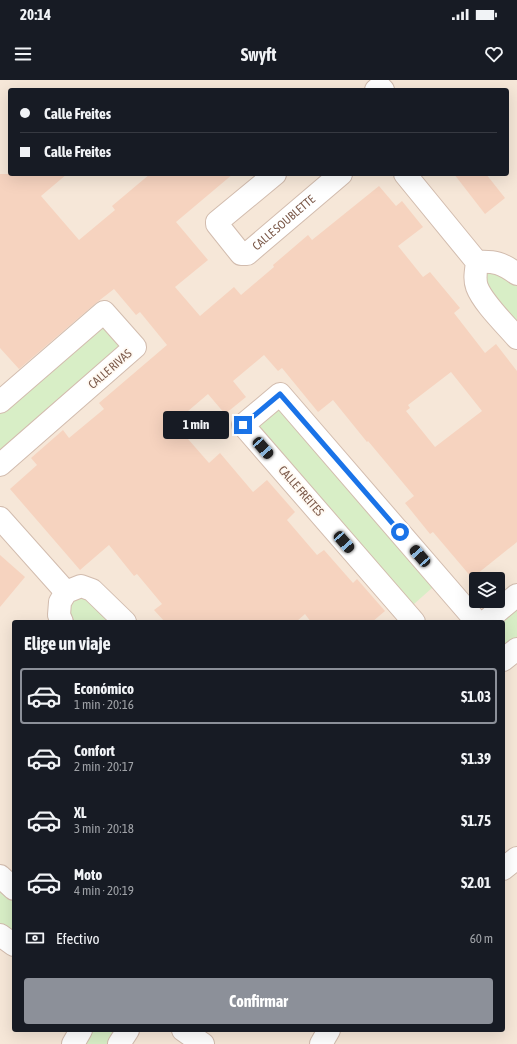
<!DOCTYPE html>
<html lang="es">
<head>
<meta charset="utf-8">
<style>
  :root { --surface:#171b24; --page:#242831; --text:#f1f3f6; --muted:#9ea1a6; --line:#363941; --accent:#8c9099 }
  body { margin:0; font-family:"Asap Condensed",sans-serif; background:var(--page); color:var(--text); height:100vh; display:flex; flex-direction:column; font-size:15px; white-space:nowrap }
  * { box-sizing:border-box; margin:0 }
  p { font-size:13px; color:var(--muted) }
  .icon { flex:none; width:22px; height:22px; fill:none; stroke:currentColor; stroke-width:2; stroke-linecap:round; stroke-linejoin:round }
  .map { position:relative; flex:1; overflow:hidden }
  .panel { position:absolute; left:12px; top:540px; width:493px; height:412px; display:flex; flex-direction:column; background:var(--surface); border-radius:4px; box-shadow:0 4px 16px #0002 }
  .panel>* { flex:none }
  .guide { position:absolute; left:8px; top:8px; width:501px; height:88px; border-radius:4px; box-shadow:0 4px 16px #0002; display:grid; align-content:center; height:88px; padding:0 12px; background:var(--surface) }
  .tools { position:absolute; left:469px; top:492px; display:grid; gap:8px }
  .tools a { display:grid; place-items:center; width:36px; height:36px; border-radius:4px; background:var(--surface); box-shadow:0 4px 16px #0002; font-size:20px }
  .end { position:absolute; width:18px; height:18px; margin:-9px; border:5px solid #1a73e8; background:#fff; box-shadow:0 0 0 2px #fff }
  .from { border-radius:50% }
  .bubble { position:absolute; height:28px; border-radius:4px; background:var(--surface); box-shadow:0 4px 16px #0002; font-size:13px; font-weight:700; line-height:28px; text-align:center }
  .car { position:absolute; width:12px; height:24px; margin:-12px -6px; border-radius:5px; box-shadow:0 0 3px 1px #0007; background:linear-gradient(#222 24%,#8ab4d8 0 40%,#222 0 76%,#8ab4d8 0 86%,#222 0) }
  .guide b { display:flex; align-items:center; gap:14px; height:38px; font-size:15px }
  .guide b+b { border-top:1px solid var(--line) }
  .guide i { width:10px; height:10px; background:var(--text) }
  ul { padding:0; list-style:none }
  li { display:flex; align-items:center; gap:12px; height:56px; margin:0 8px 6px; padding:0 4px; border:2px solid transparent; border-radius:4px }
  li div { flex:1 }
  li b { display:block; font-size:15px }
  li em { font-style:normal; font-weight:700 }
  li.active { border-color:var(--accent) }
  li>.icon { width:36px; height:36px; stroke-width:1.5 }
  h2 { padding:0 12px; font-size:18px; line-height:48px }
  .pay { display:flex; align-items:center; gap:10px; height:44px; padding:0 12px; font-size:15px }
  .pay p { margin-inline-start:auto }
  .cta { display:flex; gap:8px; margin-top:auto; padding:8px 12px }
  .cta a { flex:1; height:46px; border-radius:4px; background:var(--accent); color:#fff; font-size:16px; font-weight:700; line-height:46px; text-align:center }
  .status { display:flex; justify-content:space-between; align-items:center; height:28px; padding:0 20px; background:var(--surface); direction:ltr }
  .status svg { height:11px; fill:currentColor }
  header { display:flex; justify-content:space-between; align-items:center; height:52px; padding:0 12px; background:var(--surface); font-size:18px; font-weight:700 }
  .map>svg:first-child { display:block }
  .residential { fill:#f6e7d8; fill-rule:evenodd }
  .green { fill:#d8eec6 }
  .building { fill:#f6d3bf; fill-rule:evenodd }
  .lines { fill:none; stroke-linecap:round; stroke-linejoin:round }
  .minor-casing { stroke:#d2bcae; stroke-width:24 }
  .minor { stroke:#fff; stroke-width:22 }
  .route { stroke:#1a73e8; stroke-width:5 }
  .labels { text-anchor:middle; stroke-width:3.5; stroke-linejoin:round; paint-order:stroke }
  .street-label { font-size:12px; fill:#7c5a4a; stroke:#fff9f2 }
</style>
</head>
<body>
<div class="status"><b>20:14</b><svg viewBox="0 0 49 12"><path d="M0 12V9h3v3zM5 12V6h3v6zM10 12V3h3v9zM15 12V0h3v12zM26 1h20v11H26zM47 4h2v5h-2z"/></svg></div>
<header><svg class="icon" aria-label="menu" viewBox="0 0 24 24"><path d="M4 6h16M4 12h16M4 18h16"/></svg>Swyft<svg class="icon" aria-label="heart" viewBox="0 0 24 24"><path d="M12 20l-8-8c-3-5 5-10 8-4 3-6 11-1 8 4z"/></svg></header>
<div class="map">
<svg width="517" height="964" viewBox="0 0 517 964">
  <rect width="100%" height="100%" fill="#fef5ea"/>
  <!-- residential -->
  <path class="residential" d="M0 0H517V964H0ZM10 10H507V94H10ZM476 499H498V521H476ZM14 542H503V950H14Z"/>
  <!-- green -->
  <g class="green">
    <polygon points="477,182 517,194 517,258 487,223"/>
    <polygon points="104,232 135,267 0,385 0,322"/>
    <polygon points="280,314 441,500 405,532 243,345"/>
    <polygon points="81,506 125,542 62,542"/>
    <polygon points="517,515 517,569 503,571 503,542 485,542"/>
    <polygon points="0,796 14,809 14,865 0,855"/>
    <polygon points="81,950 128,950 119,964 73,964"/>
  </g>
  <!-- building -->
  <g class="building">
    <path d="M0 94H67L41 116 79 160 115 130 112 126 150 94H233L176 142 208 180 175 207 200 236 234 207 241 215 274 187 273 185 308 155 312 160 379 106 396 126 402 121 423 147 398 166 423 197 430 192 460 228 454 233 485 273 496 264 517 291V462L472 498 433 452 430 454 405 423 414 416 368 361 367 362 333 320 318 332 282 288 278 291 264 275 233 301 246 317 225 334 208 314 174 343 209 383 220 373 253 412 267 400 295 432 287 440 317 475 324 470 353 503 357 499 385 531 372 542H311L305 534 296 542H165L154 530 162 524 137 494 134 496 109 465 80 490 10 409 37 385 31 378 63 350 69 358 104 329 99 323 167 265 140 232 136 235 114 209 96 223 19 289 0 268ZM451 292 482 331 435 367 406 331 410 328 408 325Z"/>
    <polygon points="454,94 486,94 505,118 485,134"/>
    <polygon points="0,475 25,497 0,527"/>
  </g>
  <g class="lines">
    <defs>
      <g id="minor">
        <polyline points="376,10 380,7 383,10"/>
        <path id="s1" d="M275 94 217 142V144L241 174H247L341 94"/>
        <path d="M405 94 477 182C476 191 474 199 477 207 483 223 506 245 517 258"/>
        <path d="M477 182C495 181 502 183 517 194"/>
        <polyline points="0,322 104,232 135,267 0,385"/>
        <polyline points="0,438 66,512"/>
        <polyline points="62,542 59,535 60,522 66,512 81,506 92,510 125,542"/>
        <polyline points="414,542 243,345 280,314 477,542"/>
        <polyline points="485,542 517,515"/>
        <polyline points="503,580 517,569"/>
        <polyline points="503,789 517,778"/>
        <polyline points="0,796 14,809"/>
        <polyline points="0,855 14,865"/>
        <polyline points="183,950 203,964"/>
        <polyline points="73,964 81,950"/>
        <polyline points="119,964 128,950"/>
        <polyline points="321,964 329,950"/>
      </g>
    </defs>
    <!-- minor casing -->
    <use href="#minor" class="minor-casing"/>
    <!-- minor -->
    <use href="#minor" class="minor"/>
  </g>
  <g class="lines">
    <!-- route -->
    <polyline class="route" points="243,345 280,314 400,452"/>
  </g>
  <g class="labels">
    <!-- street labels -->
    <g class="street-label">
      <text dy="4" stroke="none"><textPath href="#s1" startOffset="170">CALLE SOUBLETTE</textPath></text>
      <text transform="translate(110 289) rotate(-41)" y="4">CALLE RIVAS</text>
      <text transform="translate(301 411) rotate(49)" y="4">CALLE FREITES</text>
    </g>
  </g>
</svg>
<div class="tools">
<a><svg class="icon" aria-label="layers" viewBox="0 0 24 24"><path d="M12 4l9 5-9 5-9-5zM3 14l9 5 9-5"/></svg></a>
</div>
<i class="end from" style="left:400px;top:452px"></i>
<i class="end" style="left:243px;top:345px"></i>
<div class="bubble" style="left:163px;top:331px;width:66px">1 min</div>
<i class="car" style="left:263px;top:368px;rotate:139deg"></i>
<i class="car" style="left:344px;top:462px;rotate:139deg"></i>
<i class="car" style="left:420px;top:476px;rotate:319deg"></i>
<div class="guide">
<b><i class="from"></i>Calle Freites</b>
<b><i></i>Calle Freites</b>
</div>
<section class="panel">
<h2>Elige un viaje</h2>
<ul>
<li class="active"><svg class="icon" aria-label="car" viewBox="0 0 24 24"><path d="M5 17H2v-5l4-1 3-4h7l3 4 3 1v5h-3M9 17h6M6 11h13"/><circle cx="7" cy="17" r="2"/><circle cx="17" cy="17" r="2"/></svg><div><b>Económico</b><p>1 min · 20:16</p></div><em>$1.03</em></li>
<li><svg class="icon" aria-label="car" viewBox="0 0 24 24"><path d="M5 17H2v-5l4-1 3-4h7l3 4 3 1v5h-3M9 17h6M6 11h13"/><circle cx="7" cy="17" r="2"/><circle cx="17" cy="17" r="2"/></svg><div><b>Confort</b><p>2 min · 20:17</p></div><em>$1.39</em></li>
<li><svg class="icon" aria-label="car" viewBox="0 0 24 24"><path d="M5 17H2v-5l4-1 3-4h7l3 4 3 1v5h-3M9 17h6M6 11h13"/><circle cx="7" cy="17" r="2"/><circle cx="17" cy="17" r="2"/></svg><div><b>XL</b><p>3 min · 20:18</p></div><em>$1.75</em></li>
<li><svg class="icon" aria-label="car" viewBox="0 0 24 24"><path d="M5 17H2v-5l4-1 3-4h7l3 4 3 1v5h-3M9 17h6M6 11h13"/><circle cx="7" cy="17" r="2"/><circle cx="17" cy="17" r="2"/></svg><div><b>Moto</b><p>4 min · 20:19</p></div><em>$2.01</em></li>
</ul>
<div class="pay"><svg class="icon" aria-label="cash" viewBox="0 0 24 24"><path d="M3 7h18v10H3z"/><circle cx="12" cy="12" r="2"/></svg>Efectivo<p>60 m</p></div>
<div class="cta"><a>Confirmar</a></div>
</section>
</div>
</body>
</html>
